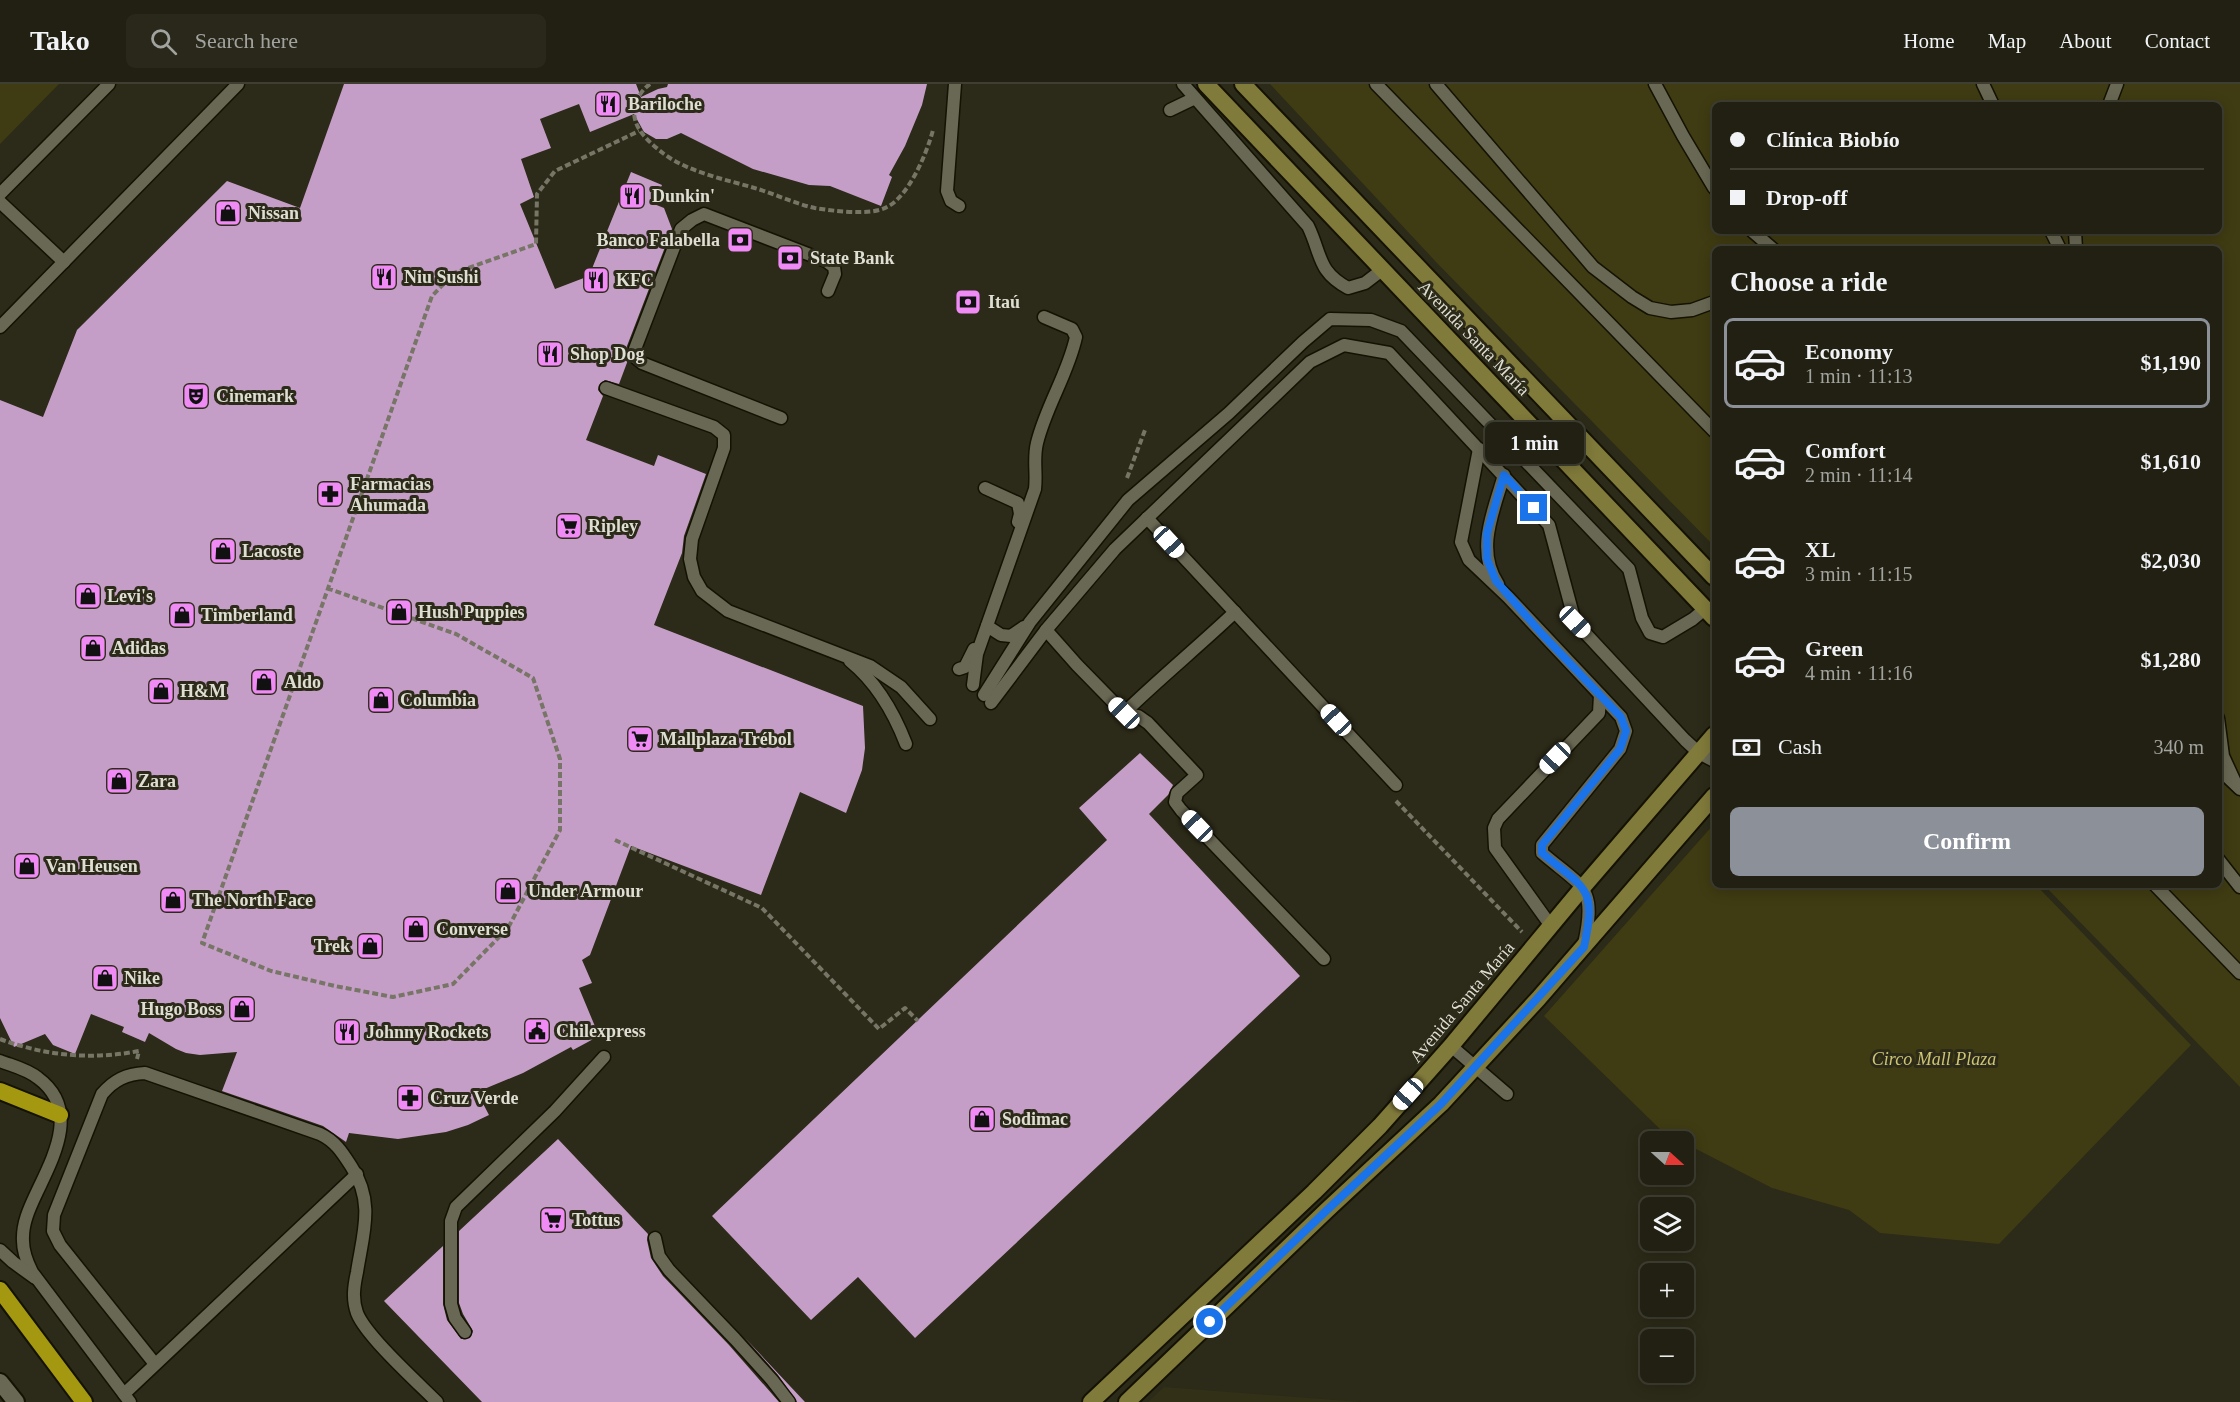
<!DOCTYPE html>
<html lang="en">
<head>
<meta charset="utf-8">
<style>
  :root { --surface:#212012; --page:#29281b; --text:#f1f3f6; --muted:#a2a39f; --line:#3e3e32; --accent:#8c9099 }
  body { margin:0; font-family:"Times New Roman",serif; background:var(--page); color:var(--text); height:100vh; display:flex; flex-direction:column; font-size:22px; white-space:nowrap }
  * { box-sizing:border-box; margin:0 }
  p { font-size:20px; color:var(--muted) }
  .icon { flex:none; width:33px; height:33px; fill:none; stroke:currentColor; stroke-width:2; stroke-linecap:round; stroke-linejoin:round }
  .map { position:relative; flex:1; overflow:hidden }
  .panel { position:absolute; left:1712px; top:162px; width:510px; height:642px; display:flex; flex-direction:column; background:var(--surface); border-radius:9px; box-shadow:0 3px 15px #0003,0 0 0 2px var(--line) }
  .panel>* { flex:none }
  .hud { position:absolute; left:1712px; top:18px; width:510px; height:132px; border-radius:9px; box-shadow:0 3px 15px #0003,0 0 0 2px var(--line); display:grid; align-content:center; height:132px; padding:0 18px; background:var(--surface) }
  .needle { width:39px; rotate:111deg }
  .tools { position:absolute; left:1640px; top:1047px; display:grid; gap:12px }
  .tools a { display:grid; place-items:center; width:54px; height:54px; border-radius:9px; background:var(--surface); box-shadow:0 3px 15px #0003,0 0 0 2px var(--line); font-size:30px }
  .end { position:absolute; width:27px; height:27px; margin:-14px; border:8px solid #1a73e8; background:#fff; box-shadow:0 0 0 3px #fff }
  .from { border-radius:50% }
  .bubble { position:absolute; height:42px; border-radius:9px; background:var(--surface); box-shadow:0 3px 15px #0003,0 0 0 2px var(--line); font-size:20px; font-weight:700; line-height:42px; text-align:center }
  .car { position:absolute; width:18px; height:36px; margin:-18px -9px; border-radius:8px; box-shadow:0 0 4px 2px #0007; background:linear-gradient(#fff 24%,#345 0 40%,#fff 0 76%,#345 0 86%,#fff 0) }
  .hud b { display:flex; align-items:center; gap:21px; height:57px; font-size:22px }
  .hud b+b { border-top:2px solid var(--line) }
  .hud i { width:15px; height:15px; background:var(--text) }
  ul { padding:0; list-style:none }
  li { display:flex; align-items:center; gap:18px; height:90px; margin:0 12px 9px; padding:0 6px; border:3px solid transparent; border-radius:9px }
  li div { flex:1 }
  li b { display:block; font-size:22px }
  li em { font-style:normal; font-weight:700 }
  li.on { border-color:var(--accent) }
  li>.icon { width:54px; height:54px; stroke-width:1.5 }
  h2 { padding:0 18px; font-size:27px; line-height:72px }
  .pay { display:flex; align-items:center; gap:15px; height:66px; padding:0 18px; font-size:22px }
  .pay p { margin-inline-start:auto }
  .cta { display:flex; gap:12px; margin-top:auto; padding:12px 18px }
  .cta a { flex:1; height:69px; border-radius:9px; background:var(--accent); color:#fff; font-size:24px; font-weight:700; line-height:69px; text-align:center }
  header { display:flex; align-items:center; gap:36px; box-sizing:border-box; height:84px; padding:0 30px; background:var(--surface); border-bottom:2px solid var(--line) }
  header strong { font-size:28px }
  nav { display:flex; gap:33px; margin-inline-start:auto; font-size:21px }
  .search { width:420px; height:54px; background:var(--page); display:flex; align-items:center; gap:15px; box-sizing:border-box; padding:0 21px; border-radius:9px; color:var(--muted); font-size:22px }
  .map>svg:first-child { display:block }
  .built { fill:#323017 }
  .green { fill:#3f3b12; fill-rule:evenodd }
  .building { fill:#c59ec7 }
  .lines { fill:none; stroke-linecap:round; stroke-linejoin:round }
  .service-casing { stroke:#141203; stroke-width:15 }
  .tertiary-casing { stroke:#141203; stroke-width:20 }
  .secondary-casing { stroke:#141203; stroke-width:20 }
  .trunk-casing { stroke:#141203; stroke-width:20 }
  .path { stroke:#777566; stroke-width:4; stroke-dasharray:6 3; stroke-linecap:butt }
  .service { stroke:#696854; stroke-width:12 }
  .tertiary { stroke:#696854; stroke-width:16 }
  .secondary { stroke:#807a3b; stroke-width:16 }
  .trunk { stroke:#a59811; stroke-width:16 }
  .route { stroke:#1a73e8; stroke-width:8 }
  .labels { text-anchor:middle; stroke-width:6; stroke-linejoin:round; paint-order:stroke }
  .poi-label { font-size:18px; font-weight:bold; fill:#dfded3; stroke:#2c2a18; text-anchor:start }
  .street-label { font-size:18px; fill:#dfded3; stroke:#2c2a18 }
  .park-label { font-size:18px; font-style:italic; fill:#cdc474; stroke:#2c2a18 }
</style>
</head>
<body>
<header>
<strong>Tako</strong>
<div class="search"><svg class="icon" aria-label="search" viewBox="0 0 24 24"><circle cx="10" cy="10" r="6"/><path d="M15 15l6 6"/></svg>Search here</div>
<nav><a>Home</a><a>Map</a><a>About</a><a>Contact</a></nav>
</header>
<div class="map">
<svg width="2240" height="1318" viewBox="0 0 2240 1318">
  <rect width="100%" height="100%" fill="#2c2a18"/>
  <!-- built -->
  <polygon class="built" points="1164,1303 1361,1318 1148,1318"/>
  <!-- green -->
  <g class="green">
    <polygon points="0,0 59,0 0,60"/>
    <path d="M1270 0H2240V1003L2044 801H2218V165H1714V462L1437 179ZM1714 21H2218V147H1714Z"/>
    <polygon points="1714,740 1714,801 2036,801 2191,961 1999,1160 1880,1149 1849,1126 1772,1104 1663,1048 1544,932"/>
  </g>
  <!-- building -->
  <g class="building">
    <polygon points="344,0 636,0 641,13 658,5 667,3 668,0 927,0 922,21 905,62 889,91 892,93 881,122 830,102 809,101 753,85 681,49 667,55 656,55 644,48 634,30 590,48 579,20 540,35 551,64 521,75 534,113 520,120 555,205 589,192 631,88 662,101 654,120 664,124 672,145 627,262 628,276 619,300 605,296 599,301 598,306 603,312 586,356 654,382 658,371 706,390 684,452 682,469 654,541 863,622 865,664 862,686 846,729 800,708 761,811 631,762 590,871 582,876 592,899 579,904 599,952 573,966 571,963 523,989 477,1008 489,1031 468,1041 446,1048 398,1055 349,1049 346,1058 323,1042 222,1007 237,968 200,971 186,969 176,965 149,949 145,958 122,948 124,943 91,930 75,970 53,961 45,950 14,963 0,934 0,316 43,333 77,246 227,97 300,124"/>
    <polygon points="1140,669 1173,701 1168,711 1149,730 1300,892 915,1254 858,1193 811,1236 712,1132 1107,756 1079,724"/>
    <polygon points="558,1055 648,1150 647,1156 651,1174 663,1192 729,1261 779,1318 482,1318 384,1217 443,1162 443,1220 447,1236 461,1255 470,1254 473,1247 463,1230 459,1219 459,1147"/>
    <polygon points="745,1254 805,1318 797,1318 778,1291"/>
  </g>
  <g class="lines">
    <defs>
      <g id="service">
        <polyline points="955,0 947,107 951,117 959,122"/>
        <path d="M1183 0 1308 142C1322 171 1317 187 1348 204L1365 199 1382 186"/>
        <polyline points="1376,0 1714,347"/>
        <polyline points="1436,0 1593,183 1632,213 1650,224 1671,228 1692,226 1714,218"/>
        <polyline points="1655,0 1683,52 1714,104"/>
        <polyline points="1983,0 1993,21"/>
        <polyline points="2109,21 2117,0"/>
        <polyline points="1170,26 1195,14"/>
        <polyline points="0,110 109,0"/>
        <polyline points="0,118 64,178"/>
        <polyline points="1752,147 1773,165"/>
        <polyline points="2051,147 2060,165"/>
        <polyline points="2075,147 2076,165"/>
        <polyline points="0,243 238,0"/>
        <polyline points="606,304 714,343 724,351 724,364 692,455 690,475 694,493 702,507 728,527 870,582 901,603 930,635"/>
        <polyline points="781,334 642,279 636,274 635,265 681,145 692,136 704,130 826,177 834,183 835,190 828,207"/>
        <path d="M1479 365 1461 458 1469 476 1508 513 1621 633 1626 647 1620 665 1542 761V769C1583 804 1597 802 1584 860"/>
        <polyline points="985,404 1018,419 1020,430 1018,438"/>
        <polyline points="1147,434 1396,701"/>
        <path d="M1498 500C1475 466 1494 426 1504 391"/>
        <polyline points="987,542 1001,551 1011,552 1024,543"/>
        <polyline points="1046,546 1077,581 1124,629 1138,632 1148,639 1197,691 1177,709 1175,718 1181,726 1324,875"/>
        <path d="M850 577C876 598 894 629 906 660"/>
        <polyline points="959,585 965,583 974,565"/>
        <path d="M973 601 977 570 1035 405C1037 389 1033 375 1037 359 1046 322 1068 290 1076 253L1072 245 1044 233"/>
        <polyline points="984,611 1030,538 1128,416 1229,329 1303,258 1330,235 1371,236 1401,247 1629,485 1642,534 1650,549 1663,553 1693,535 1706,524"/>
        <polyline points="991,619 1046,546 1115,465 1310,278 1344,261 1389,269 1549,441 1575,538 1685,656 1699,669 1714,677"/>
        <path d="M1124 629C1160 594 1198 563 1235 528"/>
        <polyline points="2218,634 2223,672 2235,698"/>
        <polyline points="2218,684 2240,705"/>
        <polyline points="2218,775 2240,803"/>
        <polyline points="2155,801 2240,889"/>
        <polyline points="1551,842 1495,764 1494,744 1498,735 1599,629 1600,611"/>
        <polyline points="1451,962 1507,1010"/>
        <path d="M0 977C13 982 27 985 38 994 80 1025 54 1072 37 1108 30 1123 22 1139 23 1157 23 1168 27 1178 32 1188L130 1318"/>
        <polyline points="655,1154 659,1172 669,1186 735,1255 772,1296 789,1318"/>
        <polyline points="0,1166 13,1178 35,1194"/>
        <polyline points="465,1248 455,1234 451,1220 451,1137 456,1123 555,1027 604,973"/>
        <path d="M155 1280 60 1161 53 1147 54 1131 102 1010C114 996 126 990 145 989L320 1050C335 1057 342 1068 351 1082 375 1118 363 1149 357 1188 354 1202 352 1215 357 1229 366 1252 417 1298 437 1318"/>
        <polyline points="124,1310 357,1090"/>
      </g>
      <polyline id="tertiary" points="0,1298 16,1318"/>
      <g id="secondary">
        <polyline points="1206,0 1714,534"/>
        <polyline points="1243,0 1714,493"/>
        <polyline points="1091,1318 1314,1108 1380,1042 1451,962 1583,803 1714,651"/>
        <polyline points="1127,1318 1327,1126 1441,1020 1538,915 1714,712"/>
      </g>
      <g id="trunk">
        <polyline points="0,1007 60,1031"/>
        <polyline points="0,1206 84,1318"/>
      </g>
    </defs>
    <!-- service casing -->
    <use href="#service" class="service-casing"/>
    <!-- tertiary casing -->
    <use href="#tertiary" class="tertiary-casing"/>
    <!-- secondary casing -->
    <use href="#secondary" class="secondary-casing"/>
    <!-- trunk casing -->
    <use href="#trunk" class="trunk-casing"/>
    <!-- path -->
    <g class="path">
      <path d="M650 0C643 5 637 13 635 22 630 43 649 58 664 70 690 89 728 96 758 105 777 111 796 120 815 124 834 127 871 132 887 123 909 112 927 69 933 46"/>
      <polyline points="1127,394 1145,346"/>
      <polyline points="327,504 456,550 533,594 560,675 560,746 508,844 453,900 393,913 335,902 271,887 202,859 432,212 454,189 536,160 537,110 555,87 639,47"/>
      <polyline points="1396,717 1522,848"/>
      <polyline points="615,756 762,824 879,945 905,924 918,937"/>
      <path d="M0 955C46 972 91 976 139 967L137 975"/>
    </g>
    <!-- service -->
    <use href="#service" class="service"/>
    <!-- tertiary -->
    <use href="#tertiary" class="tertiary"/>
    <!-- secondary -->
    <use href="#secondary" class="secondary"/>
    <!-- trunk -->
    <use href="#trunk" class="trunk"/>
  </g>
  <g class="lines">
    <!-- route -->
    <path class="route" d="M1210 1238 1327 1126 1441 1020 1584 863C1597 803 1586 806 1542 769V761L1620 665 1626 647 1621 633 1542 550 1496 497 1487 475V449L1504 391 1534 424"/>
  </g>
  <!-- icons -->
  <defs>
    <symbol id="restaurant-square" viewBox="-11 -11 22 22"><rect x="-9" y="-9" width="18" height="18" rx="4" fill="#f08bf6" stroke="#2c2a18"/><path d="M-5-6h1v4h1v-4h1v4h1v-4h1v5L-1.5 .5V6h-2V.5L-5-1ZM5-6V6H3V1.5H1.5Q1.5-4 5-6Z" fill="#111"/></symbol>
    <symbol id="shop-square" viewBox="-11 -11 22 22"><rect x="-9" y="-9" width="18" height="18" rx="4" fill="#f08bf6" stroke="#2c2a18"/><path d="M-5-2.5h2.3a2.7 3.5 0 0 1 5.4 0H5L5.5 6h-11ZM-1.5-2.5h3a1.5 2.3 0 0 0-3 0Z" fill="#111"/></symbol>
    <symbol id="bank-square" viewBox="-11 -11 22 22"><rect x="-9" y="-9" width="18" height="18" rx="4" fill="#f08bf6" stroke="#2c2a18"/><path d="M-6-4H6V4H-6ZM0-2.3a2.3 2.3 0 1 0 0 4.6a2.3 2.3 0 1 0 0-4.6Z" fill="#111"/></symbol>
    <symbol id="theatre-square" viewBox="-11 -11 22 22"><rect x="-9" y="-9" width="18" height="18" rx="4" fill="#f08bf6" stroke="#2c2a18"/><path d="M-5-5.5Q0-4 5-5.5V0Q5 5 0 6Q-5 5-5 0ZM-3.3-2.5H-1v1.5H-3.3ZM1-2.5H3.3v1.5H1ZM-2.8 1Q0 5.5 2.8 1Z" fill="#111"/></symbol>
    <symbol id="pharmacy-square" viewBox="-11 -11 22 22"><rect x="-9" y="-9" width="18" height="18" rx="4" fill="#f08bf6" stroke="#2c2a18"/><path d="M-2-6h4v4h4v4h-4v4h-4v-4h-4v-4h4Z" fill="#111"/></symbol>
    <symbol id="supermarket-square" viewBox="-11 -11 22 22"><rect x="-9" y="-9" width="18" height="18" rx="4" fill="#f08bf6" stroke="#2c2a18"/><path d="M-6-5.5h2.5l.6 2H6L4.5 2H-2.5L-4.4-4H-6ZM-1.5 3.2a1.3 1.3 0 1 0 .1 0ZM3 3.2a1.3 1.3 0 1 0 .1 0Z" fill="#111"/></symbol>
    <symbol id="civic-square" viewBox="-11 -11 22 22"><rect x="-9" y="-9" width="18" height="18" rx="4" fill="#f08bf6" stroke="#2c2a18"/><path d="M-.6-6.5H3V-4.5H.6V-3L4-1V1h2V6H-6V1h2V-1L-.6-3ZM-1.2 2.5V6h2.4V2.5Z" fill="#111"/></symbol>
  </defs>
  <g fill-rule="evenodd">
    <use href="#restaurant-square" x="593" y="5" width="30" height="30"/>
    <use href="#restaurant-square" x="617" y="97" width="30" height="30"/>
    <use href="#shop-square" x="213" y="114" width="30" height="30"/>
    <use href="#bank-square" x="725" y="141" width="30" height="30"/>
    <use href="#bank-square" x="775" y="159" width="30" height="30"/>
    <use href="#restaurant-square" x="369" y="178" width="30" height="30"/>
    <use href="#restaurant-square" x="581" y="181" width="30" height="30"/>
    <use href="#bank-square" x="953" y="203" width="30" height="30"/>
    <use href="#restaurant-square" x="535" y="255" width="30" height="30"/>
    <use href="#theatre-square" x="181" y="297" width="30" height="30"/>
    <use href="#pharmacy-square" x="315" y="395" width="30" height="30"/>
    <use href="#supermarket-square" x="554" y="427" width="30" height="30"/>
    <use href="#shop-square" x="208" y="452" width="30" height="30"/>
    <use href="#shop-square" x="73" y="497" width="30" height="30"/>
    <use href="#shop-square" x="384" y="513" width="30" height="30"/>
    <use href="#shop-square" x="167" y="516" width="30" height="30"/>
    <use href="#shop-square" x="78" y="549" width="30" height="30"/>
    <use href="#shop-square" x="249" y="583" width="30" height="30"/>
    <use href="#shop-square" x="146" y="592" width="30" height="30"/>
    <use href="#shop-square" x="366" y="601" width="30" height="30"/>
    <use href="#supermarket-square" x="625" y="640" width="30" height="30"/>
    <use href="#shop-square" x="104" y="682" width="30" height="30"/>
    <use href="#shop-square" x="12" y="767" width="30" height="30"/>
    <use href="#shop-square" x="493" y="792" width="30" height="30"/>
    <use href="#shop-square" x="158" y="801" width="30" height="30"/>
    <use href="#shop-square" x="401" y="830" width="30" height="30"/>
    <use href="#shop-square" x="355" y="847" width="30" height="30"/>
    <use href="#shop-square" x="90" y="879" width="30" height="30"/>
    <use href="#shop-square" x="227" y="910" width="30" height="30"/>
    <use href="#civic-square" x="522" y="932" width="30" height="30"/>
    <use href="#restaurant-square" x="332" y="933" width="30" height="30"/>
    <use href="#pharmacy-square" x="395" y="999" width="30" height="30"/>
    <use href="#shop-square" x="967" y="1020" width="30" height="30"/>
    <use href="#supermarket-square" x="538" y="1121" width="30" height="30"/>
  </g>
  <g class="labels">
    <!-- poi labels -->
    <g class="poi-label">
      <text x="628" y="26">Bariloche</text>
      <text x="652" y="118">Dunkin'</text>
      <text x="248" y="135">Nissan</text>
      <text x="720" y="162" text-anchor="end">Banco Falabella</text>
      <text x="810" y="180">State Bank</text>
      <text x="404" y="199">Niu Sushi</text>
      <text x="616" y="202">KFC</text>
      <text x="988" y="224">Itaú</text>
      <text x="570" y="276">Shop Dog</text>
      <text x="216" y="318">Cinemark</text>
      <text x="350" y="406">Farmacias<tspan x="350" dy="21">Ahumada</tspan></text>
      <text x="588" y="448">Ripley</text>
      <text x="242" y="473">Lacoste</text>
      <text x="107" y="518">Levi's</text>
      <text x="418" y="534">Hush Puppies</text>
      <text x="201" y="537">Timberland</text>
      <text x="112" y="570">Adidas</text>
      <text x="284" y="604">Aldo</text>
      <text x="180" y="613">H&amp;M</text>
      <text x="400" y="622">Columbia</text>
      <text x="660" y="661">Mallplaza Trébol</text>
      <text x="138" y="703">Zara</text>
      <text x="46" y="788">Van Heusen</text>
      <text x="528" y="813">Under Armour</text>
      <text x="192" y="822">The North Face</text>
      <text x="436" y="851">Converse</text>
      <text x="350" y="868" text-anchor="end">Trek</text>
      <text x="124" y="900">Nike</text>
      <text x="222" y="931" text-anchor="end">Hugo Boss</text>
      <text x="556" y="953">Chilexpress</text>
      <text x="366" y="954">Johnny Rockets</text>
      <text x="430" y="1020">Cruz Verde</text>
      <text x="1002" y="1041">Sodimac</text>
      <text x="572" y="1142">Tottus</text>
    </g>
    <!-- street labels -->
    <g class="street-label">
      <text transform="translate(1474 254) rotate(46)" y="6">Avenida Santa María</text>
      <text transform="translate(1462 918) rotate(-50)" y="6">Avenida Santa María</text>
    </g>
    <!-- park labels -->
    <g class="park-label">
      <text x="1934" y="981">Circo Mall Plaza</text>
    </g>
  </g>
</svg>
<div class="tools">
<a><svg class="needle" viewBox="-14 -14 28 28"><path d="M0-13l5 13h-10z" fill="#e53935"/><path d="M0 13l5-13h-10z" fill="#a2a39f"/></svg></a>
<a><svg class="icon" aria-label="layers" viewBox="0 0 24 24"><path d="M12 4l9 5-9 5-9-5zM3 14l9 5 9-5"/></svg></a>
<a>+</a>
<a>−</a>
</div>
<i class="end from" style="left:1210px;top:1238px"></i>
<i class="end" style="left:1534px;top:424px"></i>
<div class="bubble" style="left:1485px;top:338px;width:99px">1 min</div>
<i class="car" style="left:1169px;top:458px;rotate:137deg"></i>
<i class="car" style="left:1575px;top:538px;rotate:136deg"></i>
<i class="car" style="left:1124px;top:629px;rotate:315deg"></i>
<i class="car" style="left:1336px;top:636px;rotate:317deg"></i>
<i class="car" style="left:1555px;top:674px;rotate:224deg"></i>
<i class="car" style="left:1197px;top:742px;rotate:316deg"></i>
<i class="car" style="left:1408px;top:1010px;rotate:222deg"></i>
<div class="hud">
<b><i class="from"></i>Clínica Biobío</b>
<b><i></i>Drop-off</b>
</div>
<section class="panel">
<h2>Choose a ride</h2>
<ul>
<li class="on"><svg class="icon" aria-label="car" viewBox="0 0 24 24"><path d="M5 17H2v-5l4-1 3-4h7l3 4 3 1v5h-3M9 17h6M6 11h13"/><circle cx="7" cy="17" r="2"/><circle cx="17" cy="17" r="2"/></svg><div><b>Economy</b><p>1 min · 11:13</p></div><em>$1,190</em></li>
<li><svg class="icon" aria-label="car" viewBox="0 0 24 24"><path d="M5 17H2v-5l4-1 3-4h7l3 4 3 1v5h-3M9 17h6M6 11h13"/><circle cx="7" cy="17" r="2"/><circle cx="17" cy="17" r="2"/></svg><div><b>Comfort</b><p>2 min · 11:14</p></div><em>$1,610</em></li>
<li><svg class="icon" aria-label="car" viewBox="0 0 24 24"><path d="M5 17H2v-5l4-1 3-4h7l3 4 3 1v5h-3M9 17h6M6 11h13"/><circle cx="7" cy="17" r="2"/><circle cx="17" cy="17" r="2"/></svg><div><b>XL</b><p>3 min · 11:15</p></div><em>$2,030</em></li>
<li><svg class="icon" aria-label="car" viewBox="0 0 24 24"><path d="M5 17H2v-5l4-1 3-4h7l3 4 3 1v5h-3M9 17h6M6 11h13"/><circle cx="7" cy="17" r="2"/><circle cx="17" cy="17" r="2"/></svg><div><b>Green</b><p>4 min · 11:16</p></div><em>$1,280</em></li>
</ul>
<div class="pay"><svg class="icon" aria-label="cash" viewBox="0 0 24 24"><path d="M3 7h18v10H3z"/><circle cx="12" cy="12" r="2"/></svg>Cash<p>340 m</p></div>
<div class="cta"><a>Confirm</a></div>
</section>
</div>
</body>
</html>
